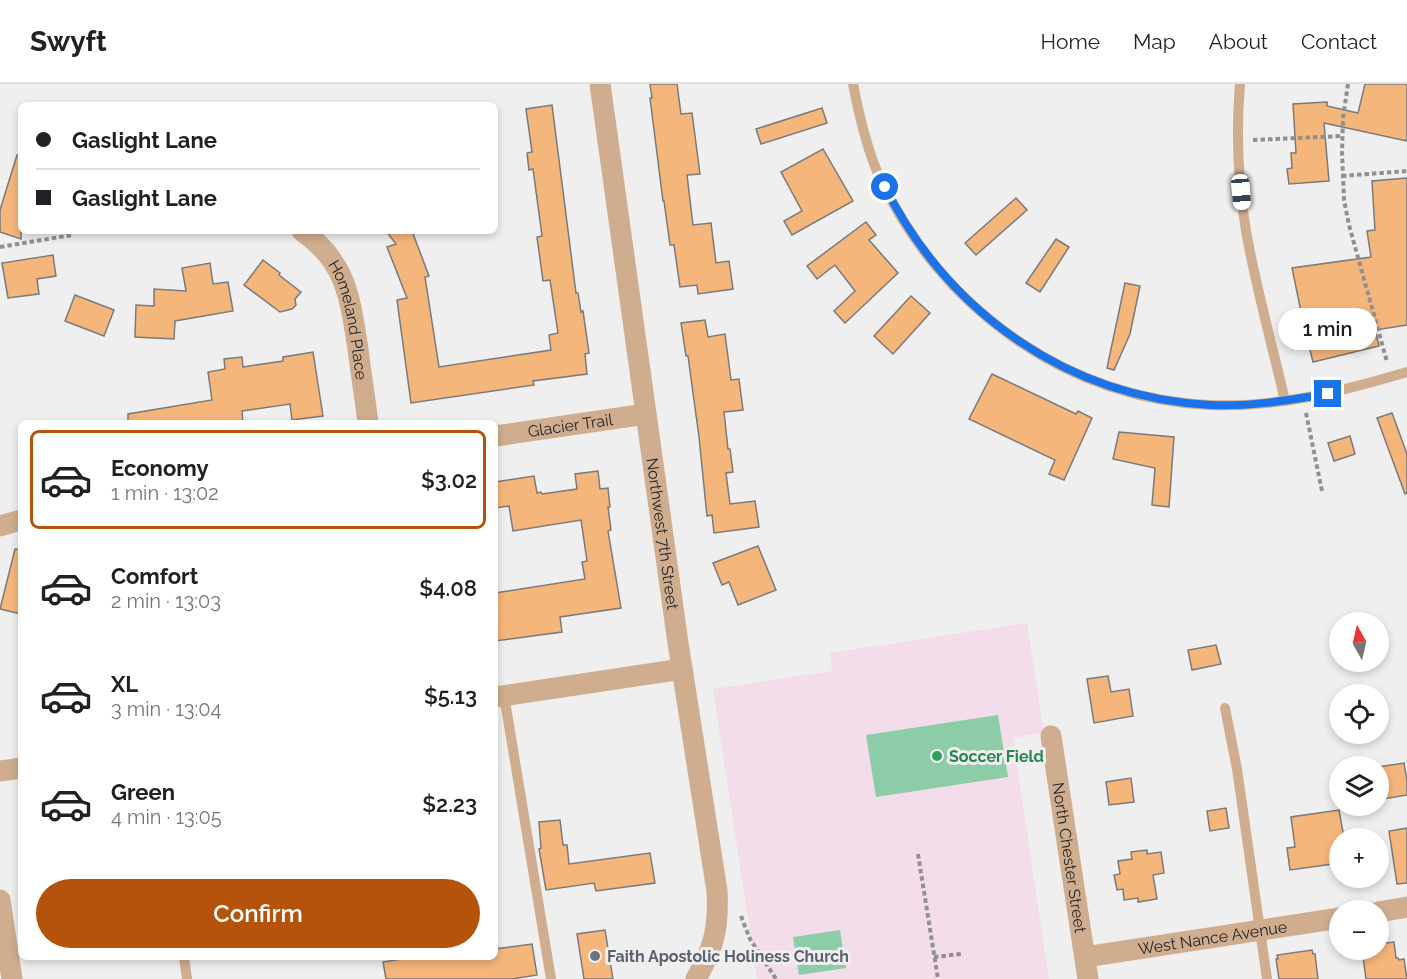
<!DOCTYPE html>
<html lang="en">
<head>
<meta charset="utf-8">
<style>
  :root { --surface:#fff; --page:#f2f2f2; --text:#202124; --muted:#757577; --line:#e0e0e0; --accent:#b45309 }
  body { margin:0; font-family:Raleway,sans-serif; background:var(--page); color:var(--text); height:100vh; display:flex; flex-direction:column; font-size:22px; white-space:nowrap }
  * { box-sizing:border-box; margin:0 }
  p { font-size:20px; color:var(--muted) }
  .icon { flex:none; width:33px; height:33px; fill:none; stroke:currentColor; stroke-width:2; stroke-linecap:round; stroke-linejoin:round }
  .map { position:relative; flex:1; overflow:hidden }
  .side { position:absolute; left:18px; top:336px; width:480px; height:540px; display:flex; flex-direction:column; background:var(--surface); border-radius:9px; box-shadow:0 3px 9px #0003 }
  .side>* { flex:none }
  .hud { position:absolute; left:18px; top:18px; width:480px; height:132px; border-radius:9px; box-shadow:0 3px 9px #0003; display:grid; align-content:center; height:132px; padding:0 18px; background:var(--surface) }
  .needle { width:39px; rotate:352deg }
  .buttons { position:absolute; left:1329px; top:528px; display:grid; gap:12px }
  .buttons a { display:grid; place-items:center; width:60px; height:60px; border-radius:50%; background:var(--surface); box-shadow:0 3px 9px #0003; font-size:30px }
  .end { position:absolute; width:27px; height:27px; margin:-14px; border:8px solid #1a73e8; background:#fff; box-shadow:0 0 0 3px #fff }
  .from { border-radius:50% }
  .bubble { position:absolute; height:42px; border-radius:21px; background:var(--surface); box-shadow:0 3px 9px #0003; font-size:20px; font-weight:600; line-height:42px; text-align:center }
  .car { position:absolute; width:18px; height:36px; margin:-18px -9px; border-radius:8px; box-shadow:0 0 4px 2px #0007; background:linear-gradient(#fff 24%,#345 0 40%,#fff 0 76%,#345 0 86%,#fff 0) }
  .hud b { display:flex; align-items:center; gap:21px; height:57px; font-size:22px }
  .hud b+b { border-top:2px solid var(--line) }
  .hud i { width:15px; height:15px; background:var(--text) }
  ul { padding:10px 0 0; list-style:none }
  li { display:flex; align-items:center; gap:18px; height:99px; margin:0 12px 9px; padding:0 6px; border:3px solid transparent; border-radius:9px }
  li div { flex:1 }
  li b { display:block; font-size:22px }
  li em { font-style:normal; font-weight:600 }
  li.on { border-color:var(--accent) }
  li>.icon { width:54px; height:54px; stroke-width:1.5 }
  .primary-button { display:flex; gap:12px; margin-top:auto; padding:12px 18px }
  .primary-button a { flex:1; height:69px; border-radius:36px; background:var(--accent); color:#fff; font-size:24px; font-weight:600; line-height:69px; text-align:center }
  header { display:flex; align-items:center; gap:36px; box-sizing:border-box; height:84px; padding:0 30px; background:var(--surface); border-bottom:2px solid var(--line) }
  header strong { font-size:28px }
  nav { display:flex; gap:33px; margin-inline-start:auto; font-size:21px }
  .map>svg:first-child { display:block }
  .education { fill:#f4ddea }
  .green { fill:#8ccca7 }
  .building { fill:#f5b67c; stroke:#7b7a7a; stroke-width:1.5 }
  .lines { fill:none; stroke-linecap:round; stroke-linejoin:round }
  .path { stroke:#909091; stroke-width:4; stroke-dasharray:4.5 3; stroke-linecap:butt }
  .lane { stroke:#cfad8e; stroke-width:10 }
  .street { stroke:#cfad8e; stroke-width:21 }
  .route { stroke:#1a73e8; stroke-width:8 }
  .leisure-dot { fill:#2e9e5b; stroke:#efeff0; stroke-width:2 }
  .worship-dot { fill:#6b7280; stroke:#efeff0; stroke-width:2 }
  .labels { text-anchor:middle; stroke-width:6; stroke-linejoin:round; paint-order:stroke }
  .street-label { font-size:16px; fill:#252525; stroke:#efeff0 }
  .leisure-label { font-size:16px; font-weight:bold; fill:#27864d; stroke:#efeff0; text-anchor:start }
  .worship-label { font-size:16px; font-weight:bold; fill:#5b616d; stroke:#efeff0; text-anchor:start }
</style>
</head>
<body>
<header>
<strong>Swyft</strong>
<nav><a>Home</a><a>Map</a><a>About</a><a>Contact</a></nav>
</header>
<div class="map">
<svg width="1407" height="895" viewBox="0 0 1407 895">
  <rect width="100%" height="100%" fill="#efeff0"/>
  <!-- education -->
  <polygon class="education" points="1027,539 1044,648 1013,654 1049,895 757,895 713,605 832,587 830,569"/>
  <!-- green -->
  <g class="green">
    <polygon points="998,631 1008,693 876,713 866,651"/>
    <polygon points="840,846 846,884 799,891 793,853"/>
  </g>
  <!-- building -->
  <g class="building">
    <polygon points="650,0 677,0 681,30 692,29 700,90 687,91 693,141 711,139 716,179 729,177 733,205 698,210 697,201 680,203 674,161 670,161 664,117 663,117 650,14 652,14"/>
    <polygon points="1365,0 1407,0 1407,57 1324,39 1329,97 1289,100 1287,85 1292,84 1291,69 1296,69 1293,20 1327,18 1327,22 1358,29"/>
    <polygon points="552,21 576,209 578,209 581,228 583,227 589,269 585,270 587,290 533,297 534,301 411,319 397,216 407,214 387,163 396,160 386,147 412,147 429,192 425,193 439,283 551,266 549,251 558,249 550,196 543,197 537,153 542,152 533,85 529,86 527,69 532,68 526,25"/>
    <polygon points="822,24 827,39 761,60 756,45"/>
    <polygon points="823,65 853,117 792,151 784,137 802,127 781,88"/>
    <polygon points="17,71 21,71 21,155 0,148 0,126"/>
    <polygon points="1407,94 1407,241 1375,246 1379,262 1313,278 1304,242 1292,184 1371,173 1367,147 1375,146 1372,97"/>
    <polygon points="1016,114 1027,126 976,171 965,159"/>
    <polygon points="866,138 876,151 869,156 898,189 845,239 834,227 855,207 835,181 817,195 807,182"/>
    <polygon points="1056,155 1069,163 1040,208 1026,199"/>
    <polygon points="53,171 56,192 37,195 39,210 8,214 2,179"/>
    <polygon points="263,176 280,189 279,191 301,208 295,215 296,221 292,225 280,228 244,201"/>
    <polygon points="210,179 213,200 228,198 233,227 175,237 174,255 135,253 136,221 154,222 154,205 186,207 182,184"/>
    <polygon points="1125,199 1140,202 1130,250 1114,286 1107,284"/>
    <polygon points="75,211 114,226 104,252 65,237"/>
    <polygon points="911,212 930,229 893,270 874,252"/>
    <polygon points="705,236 708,253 725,250 731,296 739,295 743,326 724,328 728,365 730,365 733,388 726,389 730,420 755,417 759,443 714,449 712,431 707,432 699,353 688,272 686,272 681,239"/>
    <polygon points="313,268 323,332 292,336 290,320 242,327 243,339 128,339 128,330 212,316 208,288 225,285 224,275 242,273 243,283 283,277 283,273"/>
    <polygon points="992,290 1076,330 1078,327 1092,334 1064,396 1049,390 1055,376 969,335"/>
    <polygon points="1392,329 1407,370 1407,409 1405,410 1377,334"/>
    <polygon points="1119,348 1174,353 1169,423 1152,421 1155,384 1113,375"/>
    <polygon points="1350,352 1355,370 1334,377 1328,359"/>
    <polygon points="598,387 600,405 608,404 610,423 608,423 611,446 608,447 621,524 560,533 562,548 495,557 495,509 585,495 582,478 587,477 581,436 513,447 509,422 495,424 495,398 534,392 537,409 541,408 542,410 577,405 575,390"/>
    <polygon points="758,462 776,506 738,521 729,498 722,501 713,479"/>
    <polygon points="15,465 21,466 21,530 0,525"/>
    <polygon points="1216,561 1221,580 1192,586 1188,566"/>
    <polygon points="1108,592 1111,608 1129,605 1133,632 1094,639 1087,595"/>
    <polygon points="1404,679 1407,697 1407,711 1383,715 1378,683"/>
    <polygon points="1131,694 1134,718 1109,721 1106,698"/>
    <polygon points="1226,724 1229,744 1210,747 1207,727"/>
    <polygon points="1339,726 1344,754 1340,754 1340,779 1290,786 1287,764 1295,763 1291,733"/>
    <polygon points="560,736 563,761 567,761 569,780 650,769 655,799 596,807 594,799 546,806 539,765 541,764 539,738"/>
    <polygon points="1407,744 1407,799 1397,800 1389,747"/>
    <polygon points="1147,766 1147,770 1161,768 1164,789 1153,791 1157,815 1138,818 1138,814 1124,816 1123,805 1117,806 1114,791 1120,790 1118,777 1132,775 1131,768"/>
    <polygon points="605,846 613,895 584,895 577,850"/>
    <polygon points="1394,858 1396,874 1398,874 1399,876 1404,875 1407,895 1366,895 1362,866 1378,866 1378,860"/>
    <polygon points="532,860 537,891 512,895 386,895 383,878 414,873 495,873 495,865"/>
    <polygon points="1312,866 1313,870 1315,870 1318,895 1279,895 1276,875 1278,875 1277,871"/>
  </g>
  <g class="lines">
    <!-- path -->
    <g class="path">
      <polyline points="1348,0 1343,34 1342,68 1344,116 1349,141 1387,278"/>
      <polyline points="1253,56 1342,52"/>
      <polyline points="1342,92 1407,87"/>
      <polyline points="0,163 72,151"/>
      <polyline points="1306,329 1322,407"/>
      <polyline points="918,770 938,895"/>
      <polyline points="741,832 750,855 776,895"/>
      <polyline points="934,873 961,870"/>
    </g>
    <!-- lane -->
    <g class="lane">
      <path d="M853 0C859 31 866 63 879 92 940 223 1064 314 1210 321 1277 324 1343 307 1407 288"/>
      <path d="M1240 0C1236 48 1238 99 1246 147 1256 204 1272 260 1285 317"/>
      <polyline points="504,611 551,895"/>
      <polyline points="1225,624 1237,685 1267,895"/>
      <polyline points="184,873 187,895"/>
    </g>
    <!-- street -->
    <g class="street">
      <path id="s1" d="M600 0 678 559 717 807C719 844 714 863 696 895"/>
      <path id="s2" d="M302 147C347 178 350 215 358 265 361 290 365 314 368 339"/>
      <path id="s3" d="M495 352 646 330"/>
      <polyline points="0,442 21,436"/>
      <polyline points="495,613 682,585"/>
      <path id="s4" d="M1051 652 1088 895"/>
      <polyline points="0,687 21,684"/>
      <polyline points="0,816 12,895"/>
      <polyline points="1378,828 1407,823"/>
      <path id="s5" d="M1085 873 1340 834"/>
    </g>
  </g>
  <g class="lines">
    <!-- route -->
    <path class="route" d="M885 103C949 229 1067 313 1210 321 1250 323 1289 316 1328 310"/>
  </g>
  <!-- markers -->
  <circle class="leisure-dot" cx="937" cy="672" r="6"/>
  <circle class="worship-dot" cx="595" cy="872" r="6"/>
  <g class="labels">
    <!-- street labels -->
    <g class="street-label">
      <text dy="6" stroke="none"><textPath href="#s2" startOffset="105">Homeland Place</textPath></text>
      <text dy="6" stroke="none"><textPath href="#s3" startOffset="76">Glacier Trail</textPath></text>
      <text dy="6" stroke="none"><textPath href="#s1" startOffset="454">Northwest 7th Street</textPath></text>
      <text dy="6" stroke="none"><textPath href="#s4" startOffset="123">North Chester Street</textPath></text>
      <text dy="6" stroke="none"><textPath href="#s5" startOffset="129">West Nance Avenue</textPath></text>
    </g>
    <!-- leisure labels -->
    <g class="leisure-label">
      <text x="949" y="678">Soccer Field</text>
    </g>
    <!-- worship labels -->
    <g class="worship-label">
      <text x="607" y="878">Faith Apostolic Holiness Church</text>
    </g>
  </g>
</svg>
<div class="buttons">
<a><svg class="needle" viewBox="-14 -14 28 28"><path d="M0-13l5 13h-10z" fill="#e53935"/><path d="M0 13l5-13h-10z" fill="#757577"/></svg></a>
<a><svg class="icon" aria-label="locate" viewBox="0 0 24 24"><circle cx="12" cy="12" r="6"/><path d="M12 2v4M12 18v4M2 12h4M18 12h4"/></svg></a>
<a><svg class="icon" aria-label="layers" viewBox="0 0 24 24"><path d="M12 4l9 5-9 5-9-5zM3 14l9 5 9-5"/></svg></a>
<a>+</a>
<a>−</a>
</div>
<i class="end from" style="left:885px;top:103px"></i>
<i class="end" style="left:1328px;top:310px"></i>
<div class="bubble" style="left:1278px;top:224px;width:99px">1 min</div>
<i class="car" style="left:1241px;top:108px;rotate:175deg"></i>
<div class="hud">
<b><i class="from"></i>Gaslight Lane</b>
<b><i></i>Gaslight Lane</b>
</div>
<section class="side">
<ul>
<li class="on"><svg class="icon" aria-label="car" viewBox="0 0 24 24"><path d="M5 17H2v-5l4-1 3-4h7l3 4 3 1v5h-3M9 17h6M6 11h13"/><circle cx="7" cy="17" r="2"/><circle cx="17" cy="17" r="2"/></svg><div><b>Economy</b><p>1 min · 13:02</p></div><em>$3.02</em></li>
<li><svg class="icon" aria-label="car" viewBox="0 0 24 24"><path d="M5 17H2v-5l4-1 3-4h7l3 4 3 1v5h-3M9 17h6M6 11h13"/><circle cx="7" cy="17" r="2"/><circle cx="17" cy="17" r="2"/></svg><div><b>Comfort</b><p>2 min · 13:03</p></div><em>$4.08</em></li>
<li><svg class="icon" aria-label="car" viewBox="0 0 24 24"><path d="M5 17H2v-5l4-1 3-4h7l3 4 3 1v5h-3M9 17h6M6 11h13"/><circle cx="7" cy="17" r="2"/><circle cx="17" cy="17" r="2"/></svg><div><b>XL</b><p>3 min · 13:04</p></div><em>$5.13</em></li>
<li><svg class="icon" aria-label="car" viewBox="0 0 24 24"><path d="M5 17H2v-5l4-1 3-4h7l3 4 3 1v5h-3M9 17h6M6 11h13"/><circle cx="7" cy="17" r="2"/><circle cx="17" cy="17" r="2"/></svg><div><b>Green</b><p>4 min · 13:05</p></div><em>$2.23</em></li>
</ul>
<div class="primary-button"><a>Confirm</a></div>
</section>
</div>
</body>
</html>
